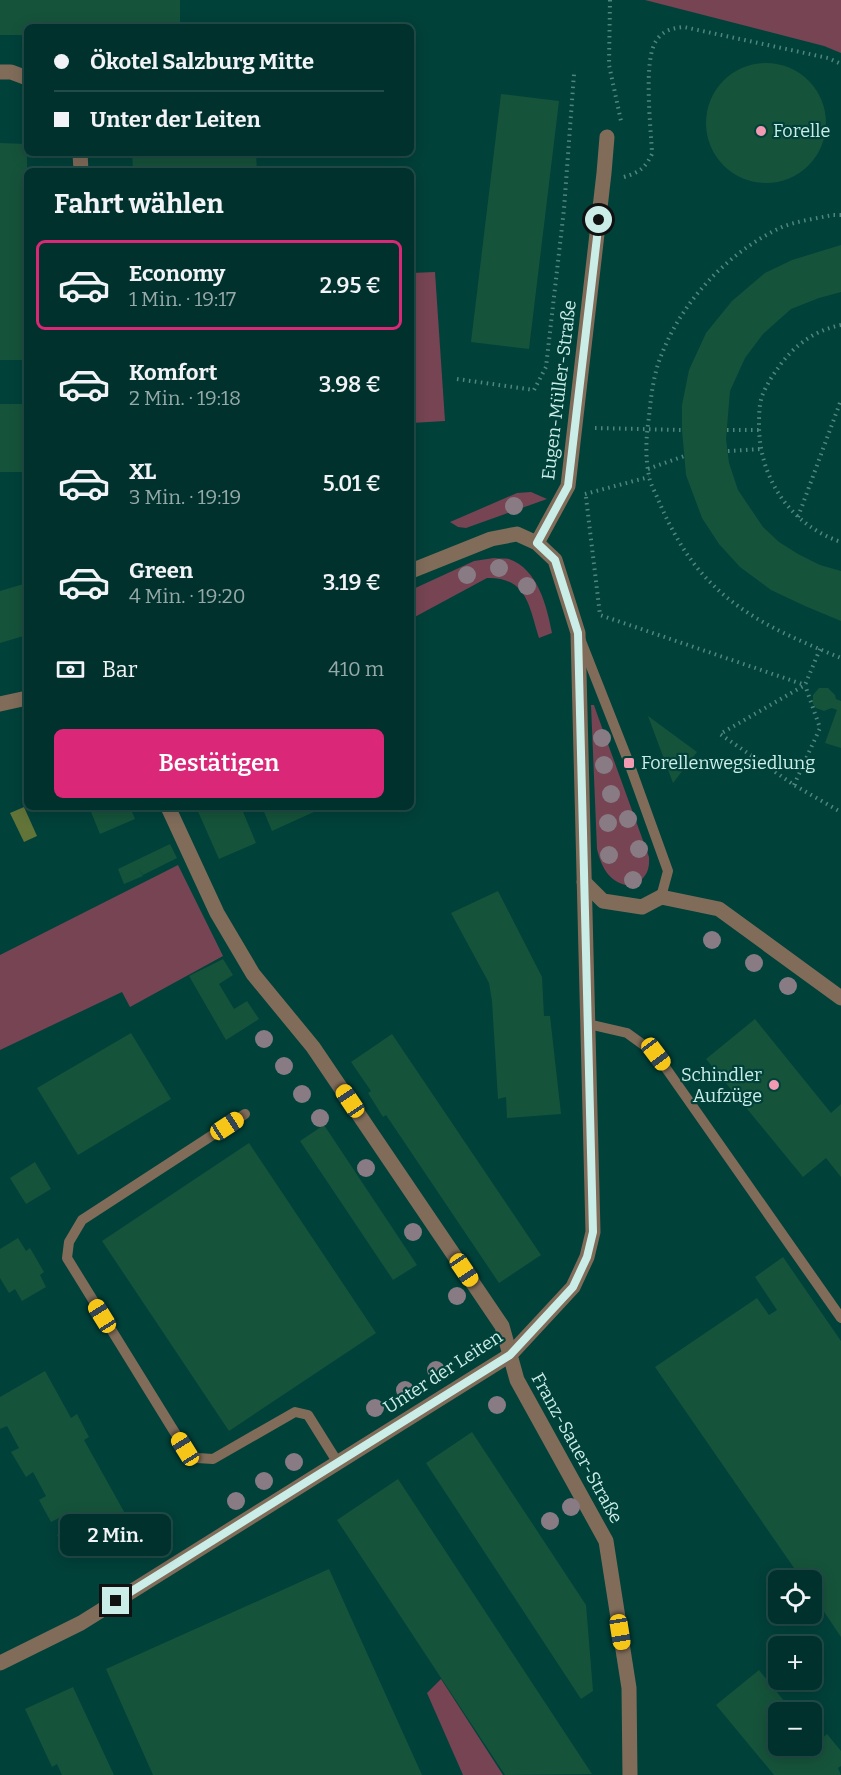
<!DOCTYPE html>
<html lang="de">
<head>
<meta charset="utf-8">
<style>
  :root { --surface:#00312c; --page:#0e3d38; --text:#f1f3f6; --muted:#95a9a9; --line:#224c48; --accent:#db2777 }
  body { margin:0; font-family:Bitter,serif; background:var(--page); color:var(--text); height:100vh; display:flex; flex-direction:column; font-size:22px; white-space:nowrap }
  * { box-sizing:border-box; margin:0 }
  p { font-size:20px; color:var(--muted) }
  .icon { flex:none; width:33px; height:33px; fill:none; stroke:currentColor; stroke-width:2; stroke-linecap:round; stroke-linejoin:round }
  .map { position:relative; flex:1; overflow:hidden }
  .details { position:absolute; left:24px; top:168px; width:390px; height:642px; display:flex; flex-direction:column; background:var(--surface); border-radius:9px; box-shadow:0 3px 15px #0003,0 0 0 2px var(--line) }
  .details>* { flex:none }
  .hud { position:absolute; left:24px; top:24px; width:390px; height:132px; border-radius:9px; box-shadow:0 3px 15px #0003,0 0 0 2px var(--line); display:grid; align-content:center; height:132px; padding:0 30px; background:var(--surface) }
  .tools { position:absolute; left:768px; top:1570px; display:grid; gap:12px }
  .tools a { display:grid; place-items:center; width:54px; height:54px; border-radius:9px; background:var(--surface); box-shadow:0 3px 15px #0003,0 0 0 2px var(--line); font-size:30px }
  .end { position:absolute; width:27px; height:27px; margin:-14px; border:8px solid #cbede7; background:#111; box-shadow:0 0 0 3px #111 }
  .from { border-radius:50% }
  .bubble { position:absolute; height:42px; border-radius:9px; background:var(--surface); box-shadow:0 3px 15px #0003,0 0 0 2px var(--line); font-size:20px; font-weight:600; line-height:42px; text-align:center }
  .car { position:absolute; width:18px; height:36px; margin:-18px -9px; border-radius:8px; box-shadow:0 0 4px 2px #0007; background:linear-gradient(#f5c518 24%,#345 0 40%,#f5c518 0 76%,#345 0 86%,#f5c518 0) }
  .hud b { display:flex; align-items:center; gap:21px; height:57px; font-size:22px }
  .hud b+b { border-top:2px solid var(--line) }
  .hud i { width:15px; height:15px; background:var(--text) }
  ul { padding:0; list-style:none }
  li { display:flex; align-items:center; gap:18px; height:90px; margin:0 12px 9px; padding:0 18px; border:3px solid transparent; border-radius:9px }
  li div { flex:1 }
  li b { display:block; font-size:22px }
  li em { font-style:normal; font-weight:600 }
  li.active { border-color:var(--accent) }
  li>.icon { width:54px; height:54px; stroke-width:1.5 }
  h2 { padding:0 30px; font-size:27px; line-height:72px }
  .pay { display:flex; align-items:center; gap:15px; height:66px; padding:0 30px; font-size:22px }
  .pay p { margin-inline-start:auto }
  .cta { display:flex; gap:12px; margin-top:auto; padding:12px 30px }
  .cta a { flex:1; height:69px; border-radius:9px; background:var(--accent); color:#fff; font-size:24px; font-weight:600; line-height:69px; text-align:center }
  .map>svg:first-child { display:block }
  .green { fill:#764452 }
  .water { fill:#637439 }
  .building { fill:#16533b }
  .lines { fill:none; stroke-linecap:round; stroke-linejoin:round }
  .path { stroke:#51867f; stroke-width:4; stroke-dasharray:1.5 4.5; stroke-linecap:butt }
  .lane { stroke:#816c5a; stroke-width:10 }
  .street { stroke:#816c5a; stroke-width:15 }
  .tree { fill:#887b83 }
  .route { stroke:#cbede7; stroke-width:8 }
  .poi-dot { fill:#f19ab1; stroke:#00413a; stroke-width:2 }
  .labels { text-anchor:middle; stroke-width:4.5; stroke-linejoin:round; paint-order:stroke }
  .poi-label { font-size:18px; fill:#cbede7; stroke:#00413a; text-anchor:start }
  .street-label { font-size:18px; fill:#cbede7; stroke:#00413a }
</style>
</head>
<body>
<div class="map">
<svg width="841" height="1775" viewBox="0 0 841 1775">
  <rect width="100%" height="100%" fill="#00413a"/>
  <!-- green -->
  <g class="green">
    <polygon points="645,0 841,0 841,53 824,46"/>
    <polygon points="435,272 445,421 411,423 411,273"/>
    <polygon points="531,492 547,499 466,528 458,527 450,522 517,493"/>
    <path d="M494 558C499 559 505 558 509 559 538 569 547 607 552 633L539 638C529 606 527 577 487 578L411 619V590L474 561Z"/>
    <path d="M591 705H594L596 711 649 857C650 872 645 879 632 886 610 884 602 869 597 849Z"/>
    <polygon points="178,865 223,956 130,1007 122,992 0,1050 0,955"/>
    <polygon points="441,1679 503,1775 463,1775 427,1693"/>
  </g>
  <!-- water -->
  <polygon class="water" points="24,807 37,836 24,842 10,813"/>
  <!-- building -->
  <g class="building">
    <polygon points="0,0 180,0 180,27 27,27 27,35 0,35"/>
    <circle cx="766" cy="123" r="60"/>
    <polygon points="501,94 559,101 529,349 471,342"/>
    <polygon points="0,143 27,144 27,360 0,360"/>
    <polygon points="132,153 256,153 257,171 133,171"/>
    <polygon points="841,245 841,292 819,298 791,309 763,334 745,358 730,391 726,439 729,463 738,490 763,527 779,542 798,554 820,565 841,571 841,621 805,606 771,590 740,567 719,544 702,518 686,475 682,430 682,405 689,370 706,333 732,301 765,273 792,260"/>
    <rect x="0" y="404" width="27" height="68"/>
    <polygon points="27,583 27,635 0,643 0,591"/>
    <polygon points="819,688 828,688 835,695 836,699 841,701 841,748 825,743 837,710 832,708 824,711 816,708 813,704 813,695"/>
    <polygon points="648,716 697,752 673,783"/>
    <polygon points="89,807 130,807 135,819 100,834"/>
    <polygon points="196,807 241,807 256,843 219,859"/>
    <polygon points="262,807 315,807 316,811 272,831"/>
    <polygon points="170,844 177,858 143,875 139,869 143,876 124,884 118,869"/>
    <polygon points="498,891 542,977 544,1016 550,1016 561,1114 507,1118 506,1097 498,1099 492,1001 489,983 451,913"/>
    <polygon points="223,959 233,975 219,984 234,1009 247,1001 259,1019 226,1040 189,976"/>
    <polygon points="755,1019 831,1113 841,1104 841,1177 826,1158 803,1177 706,1059"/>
    <polygon points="131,1033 171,1099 78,1155 37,1088"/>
    <polygon points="392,1034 541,1255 499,1283 386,1115 383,1117 368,1093 371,1091 351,1062"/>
    <polygon points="324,1125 417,1265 393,1280 300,1141"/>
    <polygon points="249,1143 376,1333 229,1431 102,1241"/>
    <polygon points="35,1162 51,1189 26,1204 10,1178"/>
    <polygon points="18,1238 26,1251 30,1248 44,1272 40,1275 46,1287 22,1301 15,1289 9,1293 0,1278 0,1249"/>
    <polygon points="783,1257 841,1341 841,1637 812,1594 812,1581 803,1581 655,1367 757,1298 769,1315 777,1310 755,1277"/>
    <polygon points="45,1371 71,1418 77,1414 89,1437 84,1440 132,1526 80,1555 76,1550 68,1555 57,1535 65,1530 59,1518 51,1522 39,1500 46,1496 33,1472 26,1477 11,1452 19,1448 7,1426 0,1429 0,1397"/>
    <polygon points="472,1432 586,1605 593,1691 581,1699 426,1463"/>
    <polygon points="398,1479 592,1774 505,1775 337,1520"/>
    <polygon points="329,1569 422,1775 153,1775 106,1669"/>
    <polygon points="759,1670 794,1713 778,1713 778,1746 812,1746 812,1734 818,1742 827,1734 841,1751 841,1766 838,1768 841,1775 774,1775 716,1705"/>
    <polygon points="73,1687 114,1775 62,1775 57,1764 52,1767 25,1709"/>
  </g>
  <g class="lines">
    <!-- path -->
    <g class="path">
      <polyline points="610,0 609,65 621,121"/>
      <path d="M624 177C640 172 645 168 652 154 651 128 643 61 656 41 663 30 673 28 684 27L828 58 841 64"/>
      <path d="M841 215H832C815 219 795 221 780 228 729 252 684 299 663 351 654 371 651 395 649 417 646 436 645 457 649 476 650 483 654 490 657 497 670 528 687 560 712 584 748 620 795 639 841 658"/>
      <path d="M841 325C815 330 793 346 778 368 772 376 766 386 762 396 759 405 759 417 759 427 760 480 791 525 841 542"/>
      <polyline points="457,379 534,390 546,367 564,209 574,74"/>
      <polyline points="595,428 682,430"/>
      <polyline points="727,430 759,430"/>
      <polyline points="728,451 761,449"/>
      <polyline points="648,469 684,456"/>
      <polyline points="585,494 649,477"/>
      <polyline points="586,497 600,615 805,685"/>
      <polyline points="798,517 841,400"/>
      <polyline points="820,649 805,685 720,734 794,785 841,812"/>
      <polyline points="794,785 820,728 805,685"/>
    </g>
    <!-- lane -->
    <g class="lane">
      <polyline points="581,641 629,763 668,871 661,897"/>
      <polyline points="588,1024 627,1033 656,1054 841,1318"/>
      <polyline points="245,1114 82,1220 69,1242 67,1258 185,1449 197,1458 213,1459 295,1412 308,1415 338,1463"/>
    </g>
    <!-- street -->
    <g class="street">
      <polyline points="0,72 11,72 27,78"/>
      <polyline points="80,153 81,171"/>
      <polyline points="537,543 568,486 604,173 607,137"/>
      <polyline points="0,704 27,698"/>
      <polyline points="168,807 217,913 253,974 313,1047 502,1326 517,1380 606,1541 629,1688 630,1775"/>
      <polyline points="584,882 603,901 642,907 661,897 719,909 841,998"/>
      <polyline points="0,1663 81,1623 510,1355 573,1287 587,1257 593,1232 578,633 555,560 537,543 517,534 491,539 411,571"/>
    </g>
  </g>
  <!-- trees -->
  <g class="tree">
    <circle cx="514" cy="506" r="9"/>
    <circle cx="499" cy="568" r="9"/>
    <circle cx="467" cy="575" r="9"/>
    <circle cx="527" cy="586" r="9"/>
    <circle cx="602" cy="738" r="9"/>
    <circle cx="604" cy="765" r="9"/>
    <circle cx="611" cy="794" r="9"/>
    <circle cx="628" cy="819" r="9"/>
    <circle cx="608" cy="823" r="9"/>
    <circle cx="639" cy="849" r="9"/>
    <circle cx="609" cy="855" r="9"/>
    <circle cx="633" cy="880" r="9"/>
    <circle cx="712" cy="940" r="9"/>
    <circle cx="754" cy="963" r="9"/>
    <circle cx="788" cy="986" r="9"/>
    <circle cx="264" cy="1039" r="9"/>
    <circle cx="284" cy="1066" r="9"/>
    <circle cx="302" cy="1094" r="9"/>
    <circle cx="320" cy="1118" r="9"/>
    <circle cx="366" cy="1168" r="9"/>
    <circle cx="413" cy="1232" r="9"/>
    <circle cx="457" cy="1296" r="9"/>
    <circle cx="436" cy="1370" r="9"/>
    <circle cx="405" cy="1390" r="9"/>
    <circle cx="497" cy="1405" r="9"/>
    <circle cx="375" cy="1408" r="9"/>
    <circle cx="294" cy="1462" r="9"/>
    <circle cx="264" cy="1481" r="9"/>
    <circle cx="236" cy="1501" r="9"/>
    <circle cx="571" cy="1507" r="9"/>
    <circle cx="550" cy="1521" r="9"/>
  </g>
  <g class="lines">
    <!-- route -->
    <polyline class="route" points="116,1601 510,1355 573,1287 587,1257 593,1232 578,633 555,560 537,543 568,486 599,220"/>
  </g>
  <!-- markers -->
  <g class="poi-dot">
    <circle cx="761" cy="131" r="6"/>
    <rect x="623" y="757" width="12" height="12" rx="3"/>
    <circle cx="774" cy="1085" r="6"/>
  </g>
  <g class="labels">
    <!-- poi labels -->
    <g class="poi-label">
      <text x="773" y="137">Forelle</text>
      <text x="641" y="769">Forellenwegsiedlung</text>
      <text x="762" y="1081" text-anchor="end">Schindler<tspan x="762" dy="21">Aufzüge</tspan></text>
    </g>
    <!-- street labels -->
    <g class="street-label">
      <text transform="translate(559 390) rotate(-83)" y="6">Eugen-Müller-Straße</text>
      <text transform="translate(443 1372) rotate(-33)" y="6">Unter der Leiten</text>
      <text transform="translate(577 1448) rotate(61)" y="6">Franz-Sauer-Straße</text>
    </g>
  </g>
</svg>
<div class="tools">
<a><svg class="icon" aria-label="locate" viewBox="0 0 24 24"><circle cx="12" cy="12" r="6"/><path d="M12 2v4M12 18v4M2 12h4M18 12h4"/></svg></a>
<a>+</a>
<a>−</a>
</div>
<i class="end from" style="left:599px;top:220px"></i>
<i class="end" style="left:116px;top:1601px"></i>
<div class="bubble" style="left:60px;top:1514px;width:111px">2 Min.</div>
<i class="car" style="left:656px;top:1054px;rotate:143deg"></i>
<i class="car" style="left:350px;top:1101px;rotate:326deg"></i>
<i class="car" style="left:227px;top:1126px;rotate:57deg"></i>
<i class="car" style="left:464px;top:1270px;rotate:146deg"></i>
<i class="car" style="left:102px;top:1316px;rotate:328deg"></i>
<i class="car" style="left:185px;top:1449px;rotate:328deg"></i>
<i class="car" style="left:620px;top:1632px;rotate:171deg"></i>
<div class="hud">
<b><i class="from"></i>Ökotel Salzburg Mitte</b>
<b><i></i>Unter der Leiten</b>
</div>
<section class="details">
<h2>Fahrt wählen</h2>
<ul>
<li class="active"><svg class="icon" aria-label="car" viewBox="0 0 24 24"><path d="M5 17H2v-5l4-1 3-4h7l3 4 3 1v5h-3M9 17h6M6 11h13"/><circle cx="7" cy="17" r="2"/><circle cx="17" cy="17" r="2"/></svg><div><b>Economy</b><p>1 Min. · 19:17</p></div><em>2.95 €</em></li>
<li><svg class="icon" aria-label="car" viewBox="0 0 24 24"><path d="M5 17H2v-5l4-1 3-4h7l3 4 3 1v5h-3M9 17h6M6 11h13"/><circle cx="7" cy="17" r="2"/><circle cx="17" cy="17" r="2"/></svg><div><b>Komfort</b><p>2 Min. · 19:18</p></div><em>3.98 €</em></li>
<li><svg class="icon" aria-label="car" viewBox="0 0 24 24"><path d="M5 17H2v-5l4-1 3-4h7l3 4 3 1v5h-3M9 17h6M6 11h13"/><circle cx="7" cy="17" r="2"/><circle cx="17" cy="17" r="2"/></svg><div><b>XL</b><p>3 Min. · 19:19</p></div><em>5.01 €</em></li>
<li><svg class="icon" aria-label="car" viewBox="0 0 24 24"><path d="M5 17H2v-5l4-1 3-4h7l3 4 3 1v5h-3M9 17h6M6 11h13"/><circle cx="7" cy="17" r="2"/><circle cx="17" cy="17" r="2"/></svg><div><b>Green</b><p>4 Min. · 19:20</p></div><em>3.19 €</em></li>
</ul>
<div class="pay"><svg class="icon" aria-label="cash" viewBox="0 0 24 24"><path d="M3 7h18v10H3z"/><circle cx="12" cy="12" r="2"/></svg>Bar<p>410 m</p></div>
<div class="cta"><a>Bestätigen</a></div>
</section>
</div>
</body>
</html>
